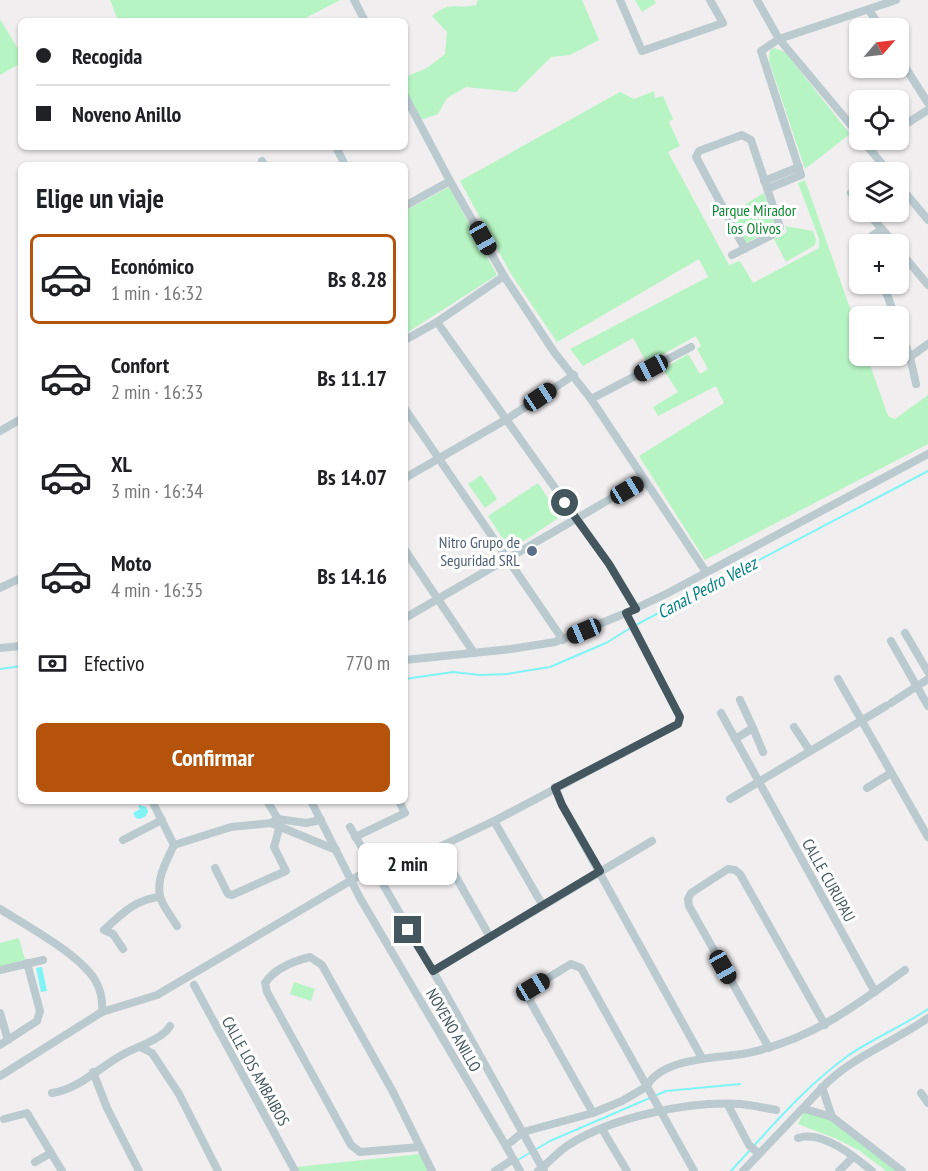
<!DOCTYPE html>
<html lang="es">
<head>
<meta charset="utf-8">
<style>
  :root { --surface:#fff; --page:#f6f6f6; --text:#202124; --muted:#757577; --line:#e0e0e0; --accent:#b45309 }
  body { margin:0; font-family:"PT Sans Narrow",sans-serif; background:var(--page); color:var(--text); height:100vh; display:flex; flex-direction:column; font-size:22px; white-space:nowrap }
  * { box-sizing:border-box; margin:0 }
  p { font-size:20px; color:var(--muted) }
  .icon { flex:none; width:33px; height:33px; fill:none; stroke:currentColor; stroke-width:2; stroke-linecap:round; stroke-linejoin:round }
  .map { position:relative; flex:1; overflow:hidden }
  .sheet { position:absolute; left:18px; top:162px; width:390px; height:642px; display:flex; flex-direction:column; background:var(--surface); border-radius:9px; box-shadow:0 2px 4px #0004 }
  .sheet>* { flex:none }
  .guide { position:absolute; left:18px; top:18px; width:390px; height:132px; border-radius:9px; box-shadow:0 2px 4px #0004; display:grid; align-content:center; height:132px; padding:0 18px; background:var(--surface) }
  .needle { width:39px; rotate:62deg }
  .buttons { position:absolute; left:849px; top:18px; display:grid; gap:12px }
  .buttons a { display:grid; place-items:center; width:60px; height:60px; border-radius:9px; background:var(--surface); box-shadow:0 2px 4px #0004; font-size:30px }
  .end { position:absolute; width:27px; height:27px; margin:-14px; border:8px solid #44575e; background:#fff; box-shadow:0 0 0 3px #fff }
  .from { border-radius:50% }
  .bubble { position:absolute; height:42px; border-radius:9px; background:var(--surface); box-shadow:0 2px 4px #0004; font-size:20px; font-weight:700; line-height:42px; text-align:center }
  .car { position:absolute; width:18px; height:36px; margin:-18px -9px; border-radius:8px; box-shadow:0 0 4px 2px #0007; background:linear-gradient(#222 24%,#8ab4d8 0 40%,#222 0 76%,#8ab4d8 0 86%,#222 0) }
  .guide b { display:flex; align-items:center; gap:21px; height:57px; font-size:22px }
  .guide b+b { border-top:2px solid var(--line) }
  .guide i { width:15px; height:15px; background:var(--text) }
  ul { padding:0; list-style:none }
  li { display:flex; align-items:center; gap:18px; height:90px; margin:0 12px 9px; padding:0 6px; border:3px solid transparent; border-radius:9px }
  li div { flex:1 }
  li b { display:block; font-size:22px }
  li em { font-style:normal; font-weight:700 }
  li.selected { border-color:var(--accent) }
  li>.icon { width:54px; height:54px; stroke-width:1.5 }
  h2 { padding:0 18px; font-size:27px; line-height:72px }
  .pay { display:flex; align-items:center; gap:15px; height:66px; padding:0 18px; font-size:22px }
  .pay p { margin-inline-start:auto }
  .primary-button { display:flex; gap:12px; margin-top:auto; padding:12px 18px }
  .primary-button a { flex:1; height:69px; border-radius:9px; background:var(--accent); color:#fff; font-size:24px; font-weight:700; line-height:69px; text-align:center }
  .map>svg:first-child { display:block }
  .green { fill:#b7f4c3 }
  .water { fill:#80f4f5 }
  .lines { fill:none; stroke-linecap:round; stroke-linejoin:round }
  .stream { stroke:#80f4f5; stroke-width:2 }
  .minor { stroke:#bacacf; stroke-width:8 }
  .route { stroke:#44575e; stroke-width:8 }
  .service-dot { fill:#5c6f8a; stroke:#fff; stroke-width:2 }
  .labels { text-anchor:middle; stroke-width:6; stroke-linejoin:round; paint-order:stroke }
  .park-label { font-size:16px; fill:#0d8732; stroke:#fff }
  .service-label { font-size:16px; fill:#4e5e75; stroke:#fff; text-anchor:end }
  .street-label { font-size:16px; fill:#44575e; stroke:#fff }
  .water-label { font-size:18px; font-style:italic; fill:#058284; stroke:#fff }
</style>
</head>
<body>
<div class="map">
<svg width="928" height="1171" viewBox="0 0 928 1171">
  <rect width="100%" height="100%" fill="#f1eeef"/>
  <!-- green -->
  <g class="green">
    <polygon points="110,0 340,0 300,21 118,21"/>
    <path d="M478 0H582L599 40 570 55 551 57 516 92 466 87 447 98 438 114 418 121 405 96V77L427 68 445 54 447 32 432 16C452 0 454 10 476 5Z"/>
    <polygon points="635,0 654,0 656,3 642,12"/>
    <polygon points="0,19 21,54 21,63 0,75"/>
    <polygon points="775,48 785,52 850,134 805,169 769,61 770,50"/>
    <polygon points="654,91 655,98 663,96 673,119 669,122 680,146 668,152 729,265 740,261 753,283 819,248 819,239 798,183 805,180 859,334 860,356 867,356 888,416 895,419 928,395 928,444 705,560 639,456 724,403 716,386 658,416 653,407 678,392 663,369 688,354 700,374 708,369 697,349 701,346 696,336 647,363 633,338 583,366 570,349 708,277 699,259 557,342 511,274 460,181 620,92 634,99"/>
    <polygon points="449,187 497,275 405,334 405,211"/>
    <polygon points="764,193 775,226 774,229 746,243 731,213"/>
    <polygon points="785,226 813,231 816,240 815,245 786,262 774,239 783,235 787,231"/>
    <polygon points="481,475 497,499 485,508 468,484"/>
    <polygon points="538,483 560,517 510,550 488,516"/>
    <polygon points="19,938 25,960 0,967 0,943"/>
    <polygon points="294,982 315,989 311,1001 290,994"/>
    <polygon points="805,1110 828,1116 900,1171 886,1171 860,1151 837,1139 798,1124"/>
    <polygon points="420,1154 428,1171 299,1171 296,1167"/>
  </g>
  <!-- water -->
  <g class="water">
    <polygon points="140,805 146,807 148,811 146,816 140,819 136,818 133,813 140,809 138,806"/>
    <polygon points="42,967 47,991 41,992 36,968"/>
  </g>
  <g class="lines">
    <!-- stream -->
    <g class="stream">
      <polyline points="0,669 21,666"/>
      <polyline points="405,679 453,672 480,675 507,674 550,667 606,643 632,627 928,471"/>
      <polyline points="516,1161 550,1141 666,1091 740,1084"/>
      <path d="M731 1171C768 1131 804 1087 849 1055 874 1038 903 1026 928 1009"/>
    </g>
    <!-- minor -->
    <g class="minor">
      <polyline points="354,0 365,21"/>
      <polyline points="620,0 642,51 723,23 710,0"/>
      <polyline points="757,0 779,39 860,136"/>
      <polyline points="869,10 881,28"/>
      <polyline points="898,56 928,103"/>
      <polyline points="405,96 450,181 504,276"/>
      <polyline points="898,129 928,110"/>
      <polyline points="862,140 889,172"/>
      <polyline points="336,147 345,165"/>
      <polyline points="870,149 883,140"/>
      <polyline points="262,161 264,165"/>
      <polyline points="764,181 799,167"/>
      <polyline points="898,184 928,220"/>
      <polyline points="767,189 801,175 761,51 779,39 896,0"/>
      <polyline points="851,193 860,203"/>
      <polyline points="405,206 450,181"/>
      <polyline points="867,212 895,244"/>
      <polyline points="869,244 872,236 882,229"/>
      <polyline points="898,249 928,285"/>
      <polyline points="732,255 778,232 780,227 751,140 742,135 699,151 696,157 745,249"/>
      <polyline points="883,284 895,316"/>
      <polyline points="437,322 609,564 636,609"/>
      <polyline points="898,326 910,357 916,384"/>
      <polyline points="405,340 437,322 504,276 554,352 591,399 706,572"/>
      <polyline points="910,357 928,344"/>
      <polyline points="591,399 691,347"/>
      <polyline points="405,409 563,640"/>
      <polyline points="0,431 21,419"/>
      <polyline points="405,478 507,419 574,375"/>
      <polyline points="405,550 474,653"/>
      <polyline points="0,588 21,578"/>
      <polyline points="405,618 643,480"/>
      <polyline points="905,633 928,672"/>
      <polyline points="891,641 928,706"/>
      <polyline points="0,648 21,646"/>
      <polyline points="405,660 511,649 555,642 626,613 668,593 928,454"/>
      <polyline points="838,679 928,837"/>
      <polyline points="740,700 753,728"/>
      <polyline points="891,703 928,679"/>
      <polyline points="721,713 875,992"/>
      <polyline points="794,727 810,751"/>
      <polyline points="735,739 753,728 763,752"/>
      <polyline points="555,787 562,805 702,1058"/>
      <polyline points="867,788 891,773"/>
      <polyline points="730,799 886,706"/>
      <polyline points="152,801 174,845"/>
      <polyline points="267,801 278,819"/>
      <polyline points="311,801 360,898 506,1146"/>
      <polyline points="494,821 543,906"/>
      <polyline points="271,823 278,819 306,823 321,820"/>
      <polyline points="350,827 433,971 544,1171"/>
      <polyline points="355,837 405,813 399,801"/>
      <polyline points="123,840 162,820"/>
      <polyline points="174,845 231,827 271,823 336,850"/>
      <path d="M174 845C167 860 156 879 160 896 162 906 172 917 177 926"/>
      <polyline points="439,847 490,937"/>
      <polyline points="215,868 228,894 232,895 286,871 274,847 280,825"/>
      <path d="M0 909C27 926 79 954 95 980 101 990 103 1000 102 1012"/>
      <path d="M123 949 113 934 104 930C121 914 136 899 160 897"/>
      <polyline points="0,970 43,960"/>
      <polyline points="433,971 652,841"/>
      <polyline points="194,985 295,1171"/>
      <polyline points="0,1013 8,1040"/>
      <polyline points="0,1045 37,1021 40,1011 27,963"/>
      <polyline points="140,1047 152,1053 179,1094 218,1171"/>
      <polyline points="769,1048 689,906 688,899 691,893 728,869 735,870 740,874 825,1025"/>
      <polyline points="93,1072 107,1108 139,1171"/>
      <polyline points="0,1076 102,1012 157,995 372,868 382,863 439,847 496,820 678,724 680,717 626,613"/>
      <polyline points="822,1087 832,1117"/>
      <path d="M52 1093C77 1090 100 1067 122 1055 136 1047 152 1043 164 1033 167 1031 168 1029 170 1026"/>
      <polyline points="921,1093 928,1103"/>
      <polyline points="728,1105 749,1145 759,1154"/>
      <path d="M801 1110C811 1100 820 1089 830 1080 859 1054 897 1040 928 1018"/>
      <polyline points="593,1113 530,1001 533,987 571,964 581,968 694,1171"/>
      <polyline points="4,1119 27,1113 62,1171"/>
      <polyline points="602,1129 627,1171"/>
      <path d="M798 1138C822 1130 854 1156 872 1171"/>
      <path d="M420 1147 360 1152 351 1145 267 992 265 983C275 968 294 961 310 957L322 965 393 1092 432 1171"/>
      <polyline points="35,1162 51,1153"/>
      <polyline points="495,1171 512,1160"/>
      <path d="M520 1171 506 1146 523 1132 593 1113 622 1101 646 1087C663 1056 719 1059 748 1053 812 1039 854 1007 905 970"/>
      <path d="M538 1171C549 1163 558 1151 570 1144 613 1117 689 1101 740 1104 752 1105 764 1108 776 1110"/>
      <polyline points="743,1171 801,1110 805,1109 832,1117 902,1171"/>
      <polyline points="839,1171 853,1157"/>
    </g>
  </g>
  <g class="lines">
    <!-- route -->
    <polyline class="route" points="408,930 433,971 600,871 562,805 555,788 678,724 680,717 626,613 636,609 609,564 565,503"/>
  </g>
  <!-- markers -->
  <circle class="service-dot" cx="532" cy="551" r="6"/>
  <g class="labels">
    <!-- park labels -->
    <g class="park-label">
      <text x="754" y="216">Parque Mirador<tspan x="754" dy="18">los Olivos</tspan></text>
    </g>
    <!-- service labels -->
    <g class="service-label">
      <text x="520" y="548">Nitro Grupo de<tspan x="520" dy="18">Seguridad SRL</tspan></text>
    </g>
    <!-- street labels -->
    <g class="street-label">
      <text transform="translate(829 880) rotate(61)" y="6">CALLE CURUPAU</text>
      <text transform="translate(454 1030) rotate(60)" y="6">NOVENO ANILLO</text>
      <text transform="translate(256 1071) rotate(61)" y="6">CALLE LOS AMBAIBOS</text>
    </g>
    <!-- water labels -->
    <g class="water-label">
      <text transform="translate(707 588) rotate(-28)" y="6">Canal Pedro Velez</text>
    </g>
  </g>
</svg>
<div class="buttons">
<a><svg class="needle" viewBox="-14 -14 28 28"><path d="M0-13l5 13h-10z" fill="#e53935"/><path d="M0 13l5-13h-10z" fill="#757577"/></svg></a>
<a><svg class="icon" aria-label="locate" viewBox="0 0 24 24"><circle cx="12" cy="12" r="6"/><path d="M12 2v4M12 18v4M2 12h4M18 12h4"/></svg></a>
<a><svg class="icon" aria-label="layers" viewBox="0 0 24 24"><path d="M12 4l9 5-9 5-9-5zM3 14l9 5 9-5"/></svg></a>
<a>+</a>
<a>−</a>
</div>
<i class="end from" style="left:565px;top:503px"></i>
<i class="end" style="left:408px;top:930px"></i>
<div class="bubble" style="left:358px;top:843px;width:99px">2 min</div>
<i class="car" style="left:483px;top:238px;rotate:151deg"></i>
<i class="car" style="left:651px;top:368px;rotate:242deg"></i>
<i class="car" style="left:540px;top:397px;rotate:56deg"></i>
<i class="car" style="left:627px;top:490px;rotate:59deg"></i>
<i class="car" style="left:584px;top:631px;rotate:247deg"></i>
<i class="car" style="left:723px;top:967px;rotate:151deg"></i>
<i class="car" style="left:533px;top:987px;rotate:59deg"></i>
<div class="guide">
<b><i class="from"></i>Recogida</b>
<b><i></i>Noveno Anillo</b>
</div>
<section class="sheet">
<h2>Elige un viaje</h2>
<ul>
<li class="selected"><svg class="icon" aria-label="car" viewBox="0 0 24 24"><path d="M5 17H2v-5l4-1 3-4h7l3 4 3 1v5h-3M9 17h6M6 11h13"/><circle cx="7" cy="17" r="2"/><circle cx="17" cy="17" r="2"/></svg><div><b>Económico</b><p>1 min · 16:32</p></div><em>Bs 8.28</em></li>
<li><svg class="icon" aria-label="car" viewBox="0 0 24 24"><path d="M5 17H2v-5l4-1 3-4h7l3 4 3 1v5h-3M9 17h6M6 11h13"/><circle cx="7" cy="17" r="2"/><circle cx="17" cy="17" r="2"/></svg><div><b>Confort</b><p>2 min · 16:33</p></div><em>Bs 11.17</em></li>
<li><svg class="icon" aria-label="car" viewBox="0 0 24 24"><path d="M5 17H2v-5l4-1 3-4h7l3 4 3 1v5h-3M9 17h6M6 11h13"/><circle cx="7" cy="17" r="2"/><circle cx="17" cy="17" r="2"/></svg><div><b>XL</b><p>3 min · 16:34</p></div><em>Bs 14.07</em></li>
<li><svg class="icon" aria-label="car" viewBox="0 0 24 24"><path d="M5 17H2v-5l4-1 3-4h7l3 4 3 1v5h-3M9 17h6M6 11h13"/><circle cx="7" cy="17" r="2"/><circle cx="17" cy="17" r="2"/></svg><div><b>Moto</b><p>4 min · 16:35</p></div><em>Bs 14.16</em></li>
</ul>
<div class="pay"><svg class="icon" aria-label="cash" viewBox="0 0 24 24"><path d="M3 7h18v10H3z"/><circle cx="12" cy="12" r="2"/></svg>Efectivo<p>770 m</p></div>
<div class="primary-button"><a>Confirmar</a></div>
</section>
</div>
</body>
</html>
